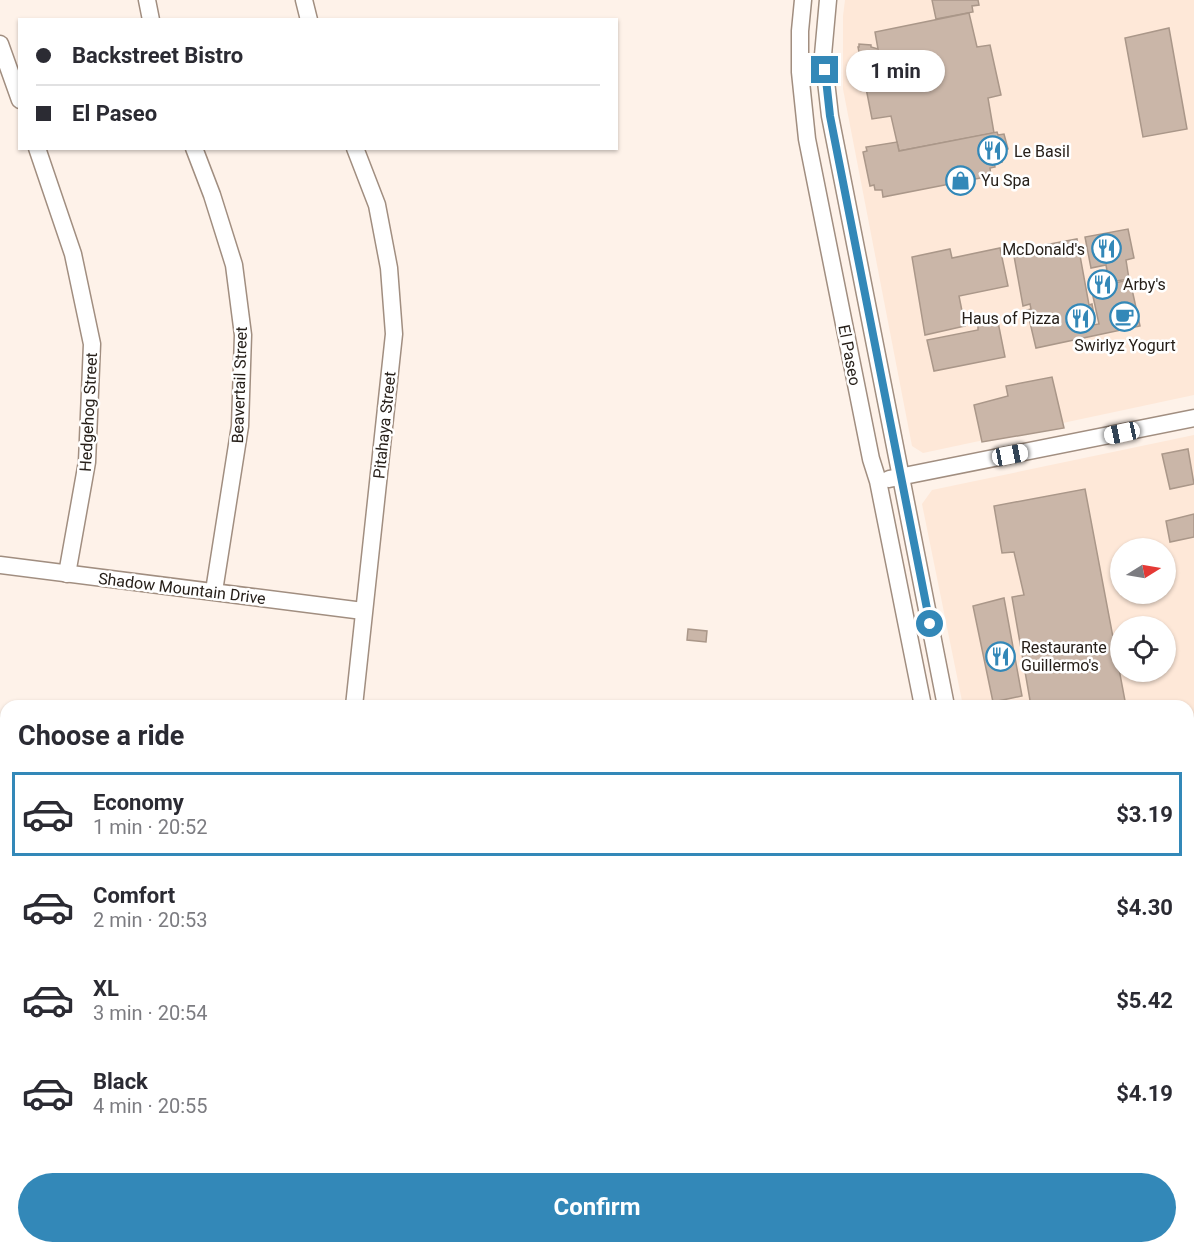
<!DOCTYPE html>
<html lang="en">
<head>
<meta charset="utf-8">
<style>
  :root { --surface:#fff; --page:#f7f7f7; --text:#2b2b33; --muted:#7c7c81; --line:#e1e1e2; --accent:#3388b8 }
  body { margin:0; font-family:Roboto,sans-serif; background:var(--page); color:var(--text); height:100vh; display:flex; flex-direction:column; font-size:22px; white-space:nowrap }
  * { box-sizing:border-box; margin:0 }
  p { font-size:20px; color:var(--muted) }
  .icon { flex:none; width:33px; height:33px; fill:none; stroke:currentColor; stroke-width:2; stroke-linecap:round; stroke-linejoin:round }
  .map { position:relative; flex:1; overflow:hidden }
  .details { position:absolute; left:0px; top:700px; width:1194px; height:554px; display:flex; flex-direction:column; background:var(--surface); border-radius:18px 18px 0 0; box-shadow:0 2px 4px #0004 }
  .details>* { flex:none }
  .guide { position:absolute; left:18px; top:18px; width:600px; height:132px; border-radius:0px; box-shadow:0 2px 4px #0004; display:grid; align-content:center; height:132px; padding:0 18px; background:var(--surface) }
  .needle { width:39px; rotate:79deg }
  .tools { position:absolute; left:1110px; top:538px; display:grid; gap:12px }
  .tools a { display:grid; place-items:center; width:66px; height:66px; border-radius:50%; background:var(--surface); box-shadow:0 2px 4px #0004; font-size:30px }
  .end { position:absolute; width:27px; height:27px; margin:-14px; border:8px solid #3388b8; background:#fff; box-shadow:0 0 0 3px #fff }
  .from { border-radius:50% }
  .bubble { position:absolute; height:42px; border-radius:21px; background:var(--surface); box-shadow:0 2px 4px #0004; font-size:20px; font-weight:700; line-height:42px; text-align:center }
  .car { position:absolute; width:18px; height:36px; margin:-18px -9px; border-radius:8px; box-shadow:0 0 4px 2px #0007; background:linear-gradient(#fff 24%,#345 0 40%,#fff 0 76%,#345 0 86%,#fff 0) }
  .guide b { display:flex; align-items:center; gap:21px; height:57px; font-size:22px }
  .guide b+b { border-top:2px solid var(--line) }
  .guide i { width:15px; height:15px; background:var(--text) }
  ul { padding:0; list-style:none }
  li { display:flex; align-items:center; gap:18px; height:84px; margin:0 12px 9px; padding:0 6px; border:3px solid transparent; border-radius:0px }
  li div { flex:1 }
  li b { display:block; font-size:22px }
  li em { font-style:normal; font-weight:700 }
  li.current { border-color:var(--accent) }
  li>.icon { width:54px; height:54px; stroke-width:1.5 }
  h2 { padding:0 18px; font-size:27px; line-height:72px }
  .primary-button { display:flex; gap:12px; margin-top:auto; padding:12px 18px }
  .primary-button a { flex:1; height:69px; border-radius:36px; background:var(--accent); color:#fff; font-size:24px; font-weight:700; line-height:69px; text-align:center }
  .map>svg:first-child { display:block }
  .built { fill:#fee8d8; fill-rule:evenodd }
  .building { fill:#cab6a8; stroke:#aa9789; stroke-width:1.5 }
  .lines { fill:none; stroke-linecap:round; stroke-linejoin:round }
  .minor-casing { stroke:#a18e80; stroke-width:19 }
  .major-casing { stroke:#a18e80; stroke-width:23 }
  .minor { stroke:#fff; stroke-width:16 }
  .major { stroke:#fff; stroke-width:21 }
  .route { stroke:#3388b8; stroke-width:8 }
  .labels { text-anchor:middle; stroke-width:5; stroke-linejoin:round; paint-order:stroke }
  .poi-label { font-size:16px; fill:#27201a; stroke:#fff; text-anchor:start }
  .street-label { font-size:16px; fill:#27201a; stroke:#fff }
</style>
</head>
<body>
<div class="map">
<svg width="1194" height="1253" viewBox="0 0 1194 1253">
  <rect width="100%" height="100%" fill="#fef2e9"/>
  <!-- built -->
  <g class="built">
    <polygon points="845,0 1194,0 1194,395 923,453 912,446 843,89 843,16"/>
    <path d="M1194 435V970L1188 974V706H963L922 504 932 490ZM1120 549H1166V594H1120ZM1120 627H1166V672H1120Z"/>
    <polygon points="1194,1035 1194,1253 1072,1253 1071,1248 1188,1248 1188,1038"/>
  </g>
  <!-- building -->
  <g class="building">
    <polygon points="932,0 978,0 979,5 972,6 973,12 936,19"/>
    <polygon points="969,13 977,47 990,45 1001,95 988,98 994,133 899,151 891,116 872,119 858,47 859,47 859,44 871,45 871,47 878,49 875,32"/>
    <polygon points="1169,28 1187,129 1143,137 1125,38"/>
    <polygon points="997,132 998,135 1004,134 1008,149 1001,150 1002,154 1000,155 1002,162 994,163 995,167 990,168 991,176 883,197 882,190 875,190 874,185 870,186 863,152 867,151 866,147 897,142 899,151"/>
    <polygon points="1128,229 1134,258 1126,260 1129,279 1109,282 1106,265 1091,268 1085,237"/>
    <polygon points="1077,239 1089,305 1092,304 1094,315 1091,315 1093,325 1099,324 1091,287 1130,280 1140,326 1036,348 1027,310 1031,309 1030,304 1023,306 1014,256 1019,255 1018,250"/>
    <polygon points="1000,248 1008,286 959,296 965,326 925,335 912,257 950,249 952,258"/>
    <polygon points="998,322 1005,357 934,371 927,340 978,330 978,325"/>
    <polygon points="1052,377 1064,428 982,442 974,405 1008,396 1006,386"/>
    <polygon points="1188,449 1194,484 1170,489 1162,454"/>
    <polygon points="1085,489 1126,706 1031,706 1012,597 1024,595 1014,552 1002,553 994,506"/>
    <polygon points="1194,514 1194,537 1170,542 1166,521"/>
    <polygon points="1004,598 1022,696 993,702 973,606"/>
    <polygon points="688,629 707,631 706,642 687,640"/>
    <polygon points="1194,823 1194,871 1189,855 1188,855 1188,824"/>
    <polygon points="1194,932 1194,952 1191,952 1193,960 1188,961 1188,933"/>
    <polygon points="1191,1161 1194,1163 1194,1216 1188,1185 1188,1176"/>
    <polygon points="1078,1248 1115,1248 1088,1253"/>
  </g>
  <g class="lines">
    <defs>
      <g id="minor">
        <polyline points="147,0 151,20"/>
        <polyline points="304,0 309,20"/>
        <polyline points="803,0 800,31 800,72 807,139 871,459 878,481 923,706"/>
        <polyline points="828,0 823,55 830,116 946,706"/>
        <polyline points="0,44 20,100"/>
        <polyline points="37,148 73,254 92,344 87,462 67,574"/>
        <polyline points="194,148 212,195 234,265 243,335 240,426 214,591"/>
        <polyline points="889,479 1194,418"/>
        <polyline points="0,565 363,611"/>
        <polyline points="354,706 394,334 389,268 377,205 355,148"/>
        <polyline points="0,740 6,731"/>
        <polyline points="0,771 6,772"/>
        <polyline points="0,877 6,878"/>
        <polyline points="0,978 6,979"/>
        <polyline points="0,1135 6,1136"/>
        <polyline points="903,1248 945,1253"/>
        <polyline points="1032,1248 1033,1253"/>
        <polyline points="1054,1248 1055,1253"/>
        <polyline points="841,1253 841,1248"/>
      </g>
      <g id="major">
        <polyline points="0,940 6,940"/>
        <polyline points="1188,992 1194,987"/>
        <polyline points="1188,1022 1194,1018"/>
      </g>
    </defs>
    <!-- minor casing -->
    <use href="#minor" class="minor-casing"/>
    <!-- major casing -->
    <use href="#major" class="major-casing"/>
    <!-- minor -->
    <use href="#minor" class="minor"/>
    <!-- major -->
    <use href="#major" class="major"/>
  </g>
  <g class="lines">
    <!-- route -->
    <polyline class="route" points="825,70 830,116 930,624"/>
  </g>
  <!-- icons -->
  <defs>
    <symbol id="restaurant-ring" viewBox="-11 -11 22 22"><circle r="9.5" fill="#fff" stroke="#3388b8" stroke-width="1.5"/><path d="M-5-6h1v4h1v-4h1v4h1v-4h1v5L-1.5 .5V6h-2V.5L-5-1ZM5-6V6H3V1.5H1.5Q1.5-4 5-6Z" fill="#3388b8"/></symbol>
    <symbol id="shop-ring" viewBox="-11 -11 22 22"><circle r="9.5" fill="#fff" stroke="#3388b8" stroke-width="1.5"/><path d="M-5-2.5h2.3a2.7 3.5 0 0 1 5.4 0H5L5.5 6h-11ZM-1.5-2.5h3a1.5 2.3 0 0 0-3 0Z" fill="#3388b8"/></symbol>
    <symbol id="cafe-ring" viewBox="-11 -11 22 22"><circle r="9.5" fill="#fff" stroke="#3388b8" stroke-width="1.5"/><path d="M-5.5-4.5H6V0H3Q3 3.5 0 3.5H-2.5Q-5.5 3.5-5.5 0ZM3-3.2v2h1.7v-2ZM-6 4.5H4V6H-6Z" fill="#3388b8"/></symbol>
  </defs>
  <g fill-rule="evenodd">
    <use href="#restaurant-ring" x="976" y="134" width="33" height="33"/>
    <use href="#shop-ring" x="944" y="164" width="33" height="33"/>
    <use href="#restaurant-ring" x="1090" y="232" width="33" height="33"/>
    <use href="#restaurant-ring" x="1086" y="268" width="33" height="33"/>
    <use href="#cafe-ring" x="1108" y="300" width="33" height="33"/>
    <use href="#restaurant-ring" x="1064" y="302" width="33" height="33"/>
    <use href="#restaurant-ring" x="984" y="640" width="33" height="33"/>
  </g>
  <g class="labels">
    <!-- poi labels -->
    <g class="poi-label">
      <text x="1014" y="157">Le Basil</text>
      <text x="981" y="186">Yu Spa</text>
      <text x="1085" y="255" text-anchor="end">McDonald's</text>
      <text x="1123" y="290">Arby's</text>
      <text x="1060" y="324" text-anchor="end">Haus of Pizza</text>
      <text x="1125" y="351" text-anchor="middle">Swirlyz Yogurt</text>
      <text x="1021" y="653">Restaurante<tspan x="1021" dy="18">Guillermo's</tspan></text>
    </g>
    <!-- street labels -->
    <g class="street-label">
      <text transform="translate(850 355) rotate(79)" y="6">El Paseo</text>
      <text transform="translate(239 385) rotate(-88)" y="6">Beavertail Street</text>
      <text transform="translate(88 412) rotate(-87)" y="6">Hedgehog Street</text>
      <text transform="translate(384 425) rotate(-84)" y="6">Pitahaya Street</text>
      <text transform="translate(182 588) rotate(7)" y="6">Shadow Mountain Drive</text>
    </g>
  </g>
</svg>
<div class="tools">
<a><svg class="needle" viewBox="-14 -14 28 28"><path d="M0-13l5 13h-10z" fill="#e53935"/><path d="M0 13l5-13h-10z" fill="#7c7c81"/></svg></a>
<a><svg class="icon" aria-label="locate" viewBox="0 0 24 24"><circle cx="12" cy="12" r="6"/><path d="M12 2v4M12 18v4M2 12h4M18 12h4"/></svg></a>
</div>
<i class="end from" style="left:930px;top:624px"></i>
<i class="end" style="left:825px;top:70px"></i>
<div class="bubble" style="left:846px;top:50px;width:99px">1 min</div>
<i class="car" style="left:1122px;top:433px;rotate:258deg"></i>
<i class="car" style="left:1010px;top:455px;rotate:79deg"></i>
<div class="guide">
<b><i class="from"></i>Backstreet Bistro</b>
<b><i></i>El Paseo</b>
</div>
<section class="details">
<h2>Choose a ride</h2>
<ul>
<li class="current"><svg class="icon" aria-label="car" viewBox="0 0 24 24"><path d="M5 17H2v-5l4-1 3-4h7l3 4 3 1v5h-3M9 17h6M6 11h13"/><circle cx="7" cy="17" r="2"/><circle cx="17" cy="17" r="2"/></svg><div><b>Economy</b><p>1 min · 20:52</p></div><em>$3.19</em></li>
<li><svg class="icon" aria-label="car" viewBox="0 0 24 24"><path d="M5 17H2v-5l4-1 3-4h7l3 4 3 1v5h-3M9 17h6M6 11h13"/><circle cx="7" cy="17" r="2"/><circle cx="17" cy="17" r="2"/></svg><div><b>Comfort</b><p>2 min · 20:53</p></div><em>$4.30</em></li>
<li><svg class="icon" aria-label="car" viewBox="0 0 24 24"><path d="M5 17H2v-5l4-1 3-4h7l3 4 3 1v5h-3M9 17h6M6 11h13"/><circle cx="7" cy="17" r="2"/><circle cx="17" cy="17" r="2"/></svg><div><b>XL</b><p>3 min · 20:54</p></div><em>$5.42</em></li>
<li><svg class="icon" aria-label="car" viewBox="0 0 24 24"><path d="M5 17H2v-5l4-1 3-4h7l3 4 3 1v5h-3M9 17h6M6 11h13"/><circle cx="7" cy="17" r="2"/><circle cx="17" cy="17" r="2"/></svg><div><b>Black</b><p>4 min · 20:55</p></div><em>$4.19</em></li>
</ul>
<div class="primary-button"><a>Confirm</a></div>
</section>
</div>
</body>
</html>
